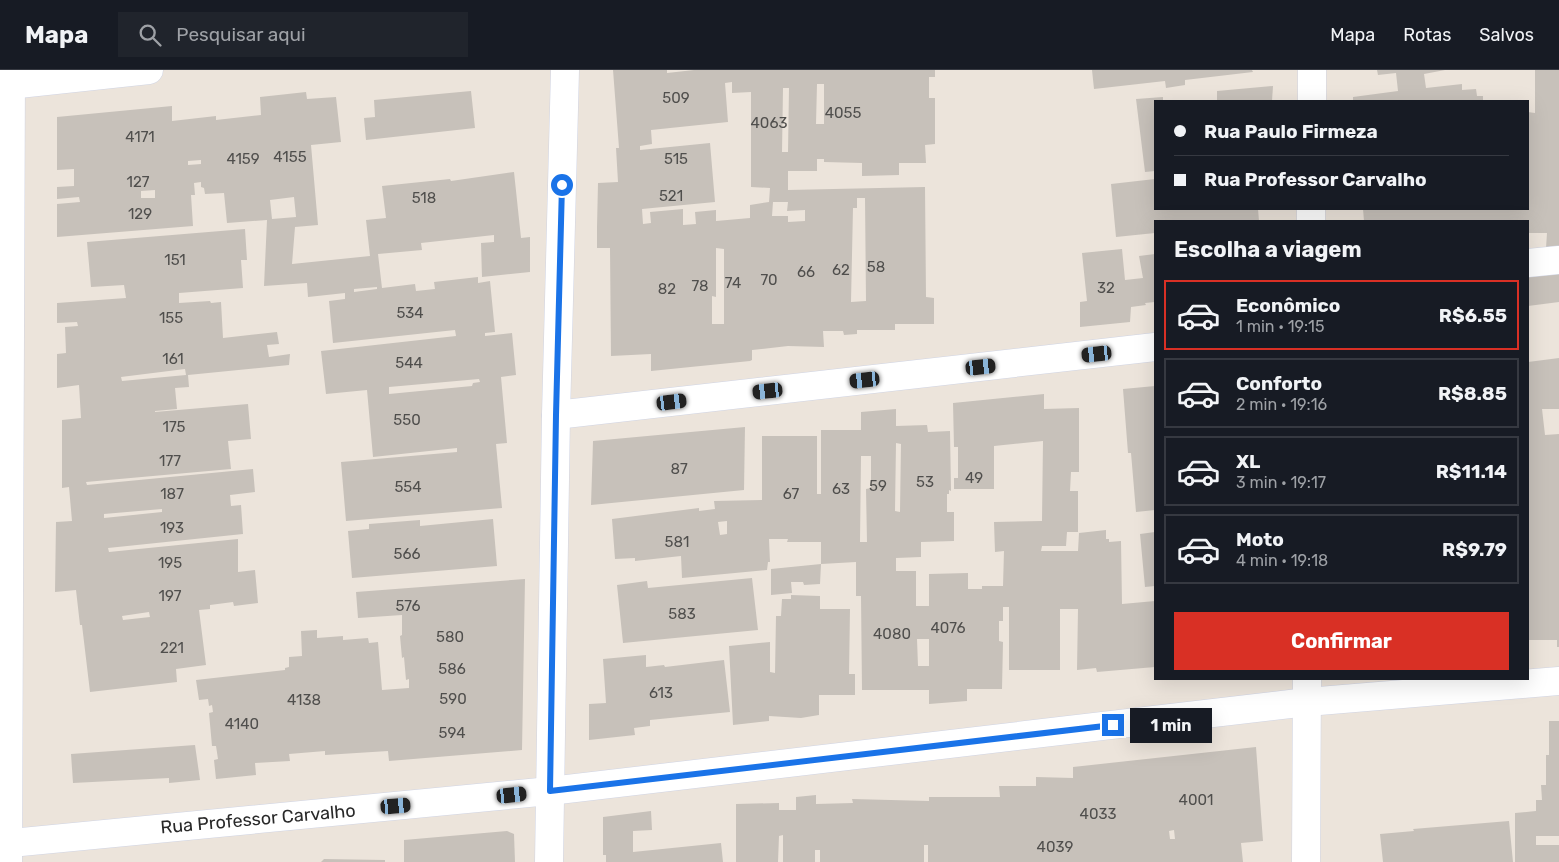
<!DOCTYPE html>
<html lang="pt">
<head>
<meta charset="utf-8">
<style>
  :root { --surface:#171b24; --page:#20242c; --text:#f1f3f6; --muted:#9ea1a6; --line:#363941; --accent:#d93025 }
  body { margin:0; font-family:Rubik,sans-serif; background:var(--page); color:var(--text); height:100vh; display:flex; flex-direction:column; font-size:19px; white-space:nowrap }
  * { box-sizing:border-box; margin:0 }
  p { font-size:16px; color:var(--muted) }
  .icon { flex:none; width:28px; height:28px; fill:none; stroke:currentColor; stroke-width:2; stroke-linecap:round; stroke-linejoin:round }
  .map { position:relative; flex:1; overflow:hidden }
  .side { position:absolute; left:1154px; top:150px; width:375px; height:460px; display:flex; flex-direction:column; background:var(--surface); border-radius:0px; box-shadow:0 5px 20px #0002 }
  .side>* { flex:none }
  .guide { position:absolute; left:1154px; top:30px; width:375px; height:110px; border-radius:0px; box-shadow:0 5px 20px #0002; display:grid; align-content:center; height:110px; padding:0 20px; background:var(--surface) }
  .end { position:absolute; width:22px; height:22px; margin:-11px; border:6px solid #1a73e8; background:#fff; box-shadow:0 0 0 2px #fff }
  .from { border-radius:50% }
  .bubble { position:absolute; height:35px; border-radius:0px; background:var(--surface); box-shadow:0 5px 20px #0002; font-size:16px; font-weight:700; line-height:35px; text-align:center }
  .car { position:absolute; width:15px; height:30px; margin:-15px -8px; border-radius:6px; box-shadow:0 0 4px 1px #0007; background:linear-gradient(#222 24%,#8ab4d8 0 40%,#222 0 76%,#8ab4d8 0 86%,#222 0) }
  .guide b { display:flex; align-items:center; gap:18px; height:48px; font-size:19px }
  .guide b+b { border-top:1px solid var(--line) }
  .guide i { width:12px; height:12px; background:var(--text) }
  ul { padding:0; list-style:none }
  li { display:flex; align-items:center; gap:15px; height:70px; margin:0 10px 8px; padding:0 10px; border:2px solid var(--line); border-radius:0px }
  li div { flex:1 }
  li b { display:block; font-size:19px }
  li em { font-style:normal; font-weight:700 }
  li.on { border-color:var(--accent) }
  li>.icon { width:45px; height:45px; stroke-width:1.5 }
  h2 { padding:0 20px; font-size:22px; line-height:60px }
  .cta { display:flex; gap:10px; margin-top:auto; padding:10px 20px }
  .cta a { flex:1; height:58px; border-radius:0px; background:var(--accent); color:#fff; font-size:20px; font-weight:700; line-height:58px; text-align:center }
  header { display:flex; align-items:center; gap:30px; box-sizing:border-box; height:70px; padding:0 25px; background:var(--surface); border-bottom:1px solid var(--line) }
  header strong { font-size:24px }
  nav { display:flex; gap:28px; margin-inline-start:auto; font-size:18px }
  .search { width:350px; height:45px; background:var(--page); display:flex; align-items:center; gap:12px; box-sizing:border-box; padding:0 18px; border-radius:0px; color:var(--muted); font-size:19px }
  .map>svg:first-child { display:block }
  .building { fill:#c7c1ba; fill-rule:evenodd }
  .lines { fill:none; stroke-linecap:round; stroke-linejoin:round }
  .minor-casing { stroke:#d0d4e3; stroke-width:29 }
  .minor { stroke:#fff; stroke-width:28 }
  .route { stroke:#1a73e8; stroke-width:6 }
  .labels { text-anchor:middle; stroke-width:4; stroke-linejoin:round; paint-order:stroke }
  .number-label { font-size:15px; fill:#504f4d }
  .street-label { font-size:18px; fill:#292929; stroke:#fff }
</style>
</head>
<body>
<header>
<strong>Mapa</strong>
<div class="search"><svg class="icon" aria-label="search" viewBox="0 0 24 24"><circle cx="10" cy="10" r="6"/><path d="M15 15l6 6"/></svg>Pesquisar aqui</div>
<nav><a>Mapa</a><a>Rotas</a><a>Salvos</a></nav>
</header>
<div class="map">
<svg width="1559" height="792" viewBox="0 0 1559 792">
  <rect width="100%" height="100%" fill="#ece4db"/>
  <!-- building -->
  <g class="building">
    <path d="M613 0H667V3L694 0H935V7H929V28H935V74L925 75 926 93H899V105L862 106V93L824 92V89H817V101H788V120L925 117 926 227 934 228V254H895V260H857V264L844 265 843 261H823L824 277 788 276 752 280V290L750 291 651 301V284L611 286 610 178H597V157L598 113 618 112 616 78H619ZM732 12V23L751 22V117L770 118 769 132 750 135V148L716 151V140L695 142 696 154 683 155V139L650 142 651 153 643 154 642 139 715 132 710 73 640 80V76L652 74 651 60 728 52 725 13ZM817 14H824V54H816ZM783 18H789L788 82H782ZM857 128H865L866 231 851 232 853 138H857ZM773 132H788L787 141 805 140V151L788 152V146H772ZM716 178 724 179V254H712V226L716 227Z"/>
    <polygon points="1092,0 1252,0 1253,2 1185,10 1185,15 1166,18 1165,11 1094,19"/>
    <polygon points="1377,0 1445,0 1424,4 1426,18 1462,14 1462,20 1476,19 1477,26 1483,26 1483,31 1353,31 1353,27 1398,21 1396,3 1378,5"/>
    <polygon points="1535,0 1559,0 1559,178 1546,178 1547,163 1528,163 1528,151 1364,151 1363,139 1528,139 1528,42 1535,43"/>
    <polygon points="1273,16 1272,31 1217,31 1217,21"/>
    <polygon points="471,21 475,58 366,70 364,48 375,47 374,30"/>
    <path d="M306 22 307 29 336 27 341 72 311 75 318 155 295 157 292 194 370 186 366 150 386 148 382 116 450 109 451 111 514 102 521 168 530 167V202L482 207 481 173 494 172V165L421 173 422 180 378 184 382 218 415 214 416 221 435 219 434 212 478 207V213L490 211 495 262 485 263V266L512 263 516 305 501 307 507 373 496 374 502 438 346 451 341 392 457 382V378L373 387 367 320 326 324 321 281 456 266 455 260 333 273 329 231 345 229V223L308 227 307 213 264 216 267 150 227 153 224 123 205 124 204 118 201 117V112L194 113 195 125H191L193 156 57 167V134L80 132 79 127 57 129V117L74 116V99L57 100V47L172 36V51L216 46V50L261 45 260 27ZM201 90V94L188 95V91ZM155 120V128H141V121ZM294 127 296 147 272 149 270 130ZM377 217V219L354 222V219ZM479 309 480 312 473 313 472 316 389 324V317Z"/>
    <polygon points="1163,27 1163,31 1155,31 1155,101 1145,102 1136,29"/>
    <polygon points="1155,109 1155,139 1258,139 1259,151 1155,151 1155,163 1116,167 1111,114"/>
    <path d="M245 159 247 190H241L243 218 179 223V233L210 231 211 233 221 232 223 268 277 262 279 274 267 275 269 287 290 284 289 295 188 305 189 317 175 318 177 339 155 341V342L248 334 251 369 228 371 231 399 86 412 87 415 253 399 255 422 230 425 231 436 241 435 243 464 108 478 109 482 238 469V502L255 500 258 533 234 536 233 532 210 535V539L199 540 206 595 176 599 177 612 90 622 82 555H80L76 520 55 522 56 452 72 451 69 417 62 418V350L81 348 79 315 57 318V284L66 283 65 257 78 256 77 252 57 253V233L126 228 124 215 91 217 87 172ZM185 299 186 305 122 311 121 307ZM162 439V442L104 448V444ZM149 542 150 547 123 550 122 546Z"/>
    <polygon points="1122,179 1125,210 1143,208 1139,186 1155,184 1155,232 1145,233 1146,235 1131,237 1130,252 1080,257 1080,232 1087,231 1082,183"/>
    <polygon points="1559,194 1559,232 1528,236 1528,196"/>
    <polygon points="1559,288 1559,339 1542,339 1545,365 1559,364 1559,577 1557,577 1557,570 1528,570 1528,292"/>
    <polygon points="1155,316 1155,440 1136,442 1131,383 1128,383 1123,319"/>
    <path d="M1044 324V339L1079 338V402H1071L1070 421H1078V462H1067L1066 476H1042L1041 481H1078L1079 463 1106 460V469H1109V472L1121 471 1122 534 1155 531V597L1097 602 1096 598 1077 600 1078 539H1060V600H1009V537H1003V551H999V571L1003 572 1002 619H967V631L929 634V620H862L861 526H856V492L821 494V472H787L788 469H769L770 492H768L767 500 682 508 681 486 635 491V488L615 489 612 449 699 438V441L715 439 714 431 762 430V366H817V424H821V360H861V342L896 339V356L927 355 928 362 950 361 951 421 949 420V424H947V442H954V471L921 472V487L896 488V501H916V536H929V504L968 503V519H982V516H1003L1004 481 995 482 994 452 1042 451 1043 371 994 376V419H954V408H958V377H954L953 333ZM896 373 901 374 900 442 895 441ZM861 386H871V418L866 419 867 472H860ZM727 451V464L720 465 718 452ZM917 569H929V596H918Z"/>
    <polygon points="745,357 744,420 591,435 593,371"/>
    <polygon points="493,449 497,496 352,508 348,461 369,459 369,454 420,450 420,456"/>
    <polygon points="1155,462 1155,516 1145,517 1140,464"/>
    <polygon points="821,494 820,514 804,515 803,512 791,512 792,523 771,525 771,499"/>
    <polygon points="752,508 758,560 623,573 617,515 647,511 648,518"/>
    <polygon points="525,509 522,680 389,691 388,681 325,685 325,681 289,684 290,691 255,693 256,705 216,709 214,690 218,689 216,676 212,676 209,643 213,642 212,635 209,636 208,629 199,630 196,610 285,600 285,598 289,597 289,587 302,586 301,561 317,560 317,568 343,566 343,570 368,568 369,573 378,572 382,620 409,618 409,609 406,610 404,587 402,588 400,566 402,565 402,545 358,548 356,522"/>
    <polygon points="791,525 820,526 820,539 850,539 849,604 855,604 855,625 819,625 819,645 801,648 769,646 769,651 733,655 729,576 770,572 770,602 775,603 776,546 781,546 782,529 791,529"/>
    <polygon points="646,585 646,597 664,595 665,597 724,590 730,642 650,650 650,656 634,658 635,665 589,670 589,634 606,633 603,589"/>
    <polygon points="1549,651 1559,651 1559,766 1536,766 1536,775 1559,775 1559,792 1515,792 1515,743 1536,741 1536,730 1542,730 1541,715 1546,715 1546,685 1549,685"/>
    <polygon points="195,675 200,710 169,713 169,708 73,713 71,684"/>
    <path d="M1256 677 1263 771 1241 773 1243 792H928V775H924V792H820V780H815V792H783V765L779 766 778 792H736V734L779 733V740H796V727L816 725V734L853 733 852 729 929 731V727H1000L999 716H1036V707L1073 708V697ZM1174 760 1175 769H1170L1169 761Z"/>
    <polygon points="651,741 652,760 633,761 633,782 721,773 723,792 606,792 606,785 603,785 603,747"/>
    <polygon points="1509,751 1513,792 1383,792 1380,764 1414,761 1413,759"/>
    <polygon points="507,761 514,764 515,792 404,792 404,770"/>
    <polygon points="324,789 385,790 385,792 321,792"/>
  </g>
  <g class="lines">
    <defs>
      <g id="minor">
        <polyline points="0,16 149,0"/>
        <polyline points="1312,31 1312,0"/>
        <polyline points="1311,151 1311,139"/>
        <polyline points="1528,193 1559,190"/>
        <polyline points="556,345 1155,277"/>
        <polyline points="0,774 550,721 1307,632 1559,611"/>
        <polyline points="8,791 11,0"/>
        <polyline points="549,792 556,345 565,0"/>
        <polyline points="1306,792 1307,609"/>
      </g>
    </defs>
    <!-- minor casing -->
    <use href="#minor" class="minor-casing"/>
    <!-- minor -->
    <use href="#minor" class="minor"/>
  </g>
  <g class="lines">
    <!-- route -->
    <polyline class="route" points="562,115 556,345 550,721 1113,655"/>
  </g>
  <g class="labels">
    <!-- number labels -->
    <g class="number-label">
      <text x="676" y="33">509</text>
      <text x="843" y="48">4055</text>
      <text x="769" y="58">4063</text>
      <text x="140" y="72">4171</text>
      <text x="290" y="92">4155</text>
      <text x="243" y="94">4159</text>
      <text x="676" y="94">515</text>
      <text x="138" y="117">127</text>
      <text x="671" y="131">521</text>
      <text x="424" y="133">518</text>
      <text x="140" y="149">129</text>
      <text x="175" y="195">151</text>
      <text x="876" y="202">58</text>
      <text x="841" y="205">62</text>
      <text x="806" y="207">66</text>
      <text x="769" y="215">70</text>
      <text x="733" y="218">74</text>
      <text x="700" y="221">78</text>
      <text x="1106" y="223">32</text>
      <text x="667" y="224">82</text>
      <text x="410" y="248">534</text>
      <text x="171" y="253">155</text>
      <text x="173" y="294">161</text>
      <text x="409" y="298">544</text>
      <text x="407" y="355">550</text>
      <text x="174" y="362">175</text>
      <text x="170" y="396">177</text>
      <text x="679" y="404">87</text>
      <text x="974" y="413">49</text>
      <text x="925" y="417">53</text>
      <text x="878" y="421">59</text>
      <text x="408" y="422">554</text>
      <text x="841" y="424">63</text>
      <text x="172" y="429">187</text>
      <text x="791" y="429">67</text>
      <text x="172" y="463">193</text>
      <text x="677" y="477">581</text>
      <text x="407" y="489">566</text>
      <text x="170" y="498">195</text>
      <text x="170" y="531">197</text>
      <text x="408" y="541">576</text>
      <text x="682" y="549">583</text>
      <text x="948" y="563">4076</text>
      <text x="892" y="569">4080</text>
      <text x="450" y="572">580</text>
      <text x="172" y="583">221</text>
      <text x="452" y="604">586</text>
      <text x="661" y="628">613</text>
      <text x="453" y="634">590</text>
      <text x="304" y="635">4138</text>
      <text x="242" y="659">4140</text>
      <text x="452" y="668">594</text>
      <text x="1196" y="735">4001</text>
      <text x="1098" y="749">4033</text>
      <text x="1055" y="782">4039</text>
    </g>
    <!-- street labels -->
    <g class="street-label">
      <text transform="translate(258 749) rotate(-5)" y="6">Rua Professor Carvalho</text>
    </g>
  </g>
</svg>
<i class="end from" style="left:562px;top:115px"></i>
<i class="end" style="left:1113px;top:655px"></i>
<div class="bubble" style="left:1130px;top:638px;width:82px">1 min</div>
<i class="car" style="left:1097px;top:284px;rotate:264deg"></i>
<i class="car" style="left:981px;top:297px;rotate:84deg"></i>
<i class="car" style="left:865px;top:310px;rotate:264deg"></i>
<i class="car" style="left:768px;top:321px;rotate:264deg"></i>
<i class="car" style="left:672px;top:332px;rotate:83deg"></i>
<i class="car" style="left:512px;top:725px;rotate:84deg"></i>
<i class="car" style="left:396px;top:736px;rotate:85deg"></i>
<div class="guide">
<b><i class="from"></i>Rua Paulo Firmeza</b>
<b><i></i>Rua Professor Carvalho</b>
</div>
<section class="side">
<h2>Escolha a viagem</h2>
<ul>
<li class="on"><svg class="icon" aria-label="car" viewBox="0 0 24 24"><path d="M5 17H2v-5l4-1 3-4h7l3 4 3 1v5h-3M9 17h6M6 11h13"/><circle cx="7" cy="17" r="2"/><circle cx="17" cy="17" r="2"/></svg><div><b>Econômico</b><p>1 min · 19:15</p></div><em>R$6.55</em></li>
<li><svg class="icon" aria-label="car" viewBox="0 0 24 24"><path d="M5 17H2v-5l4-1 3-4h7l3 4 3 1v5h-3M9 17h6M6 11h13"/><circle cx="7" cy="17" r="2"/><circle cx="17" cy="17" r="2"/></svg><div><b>Conforto</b><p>2 min · 19:16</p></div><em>R$8.85</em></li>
<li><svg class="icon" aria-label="car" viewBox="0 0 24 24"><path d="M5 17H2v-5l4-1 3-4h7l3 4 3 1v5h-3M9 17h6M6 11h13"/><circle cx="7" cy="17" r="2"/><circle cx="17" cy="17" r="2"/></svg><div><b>XL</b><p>3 min · 19:17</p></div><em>R$11.14</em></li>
<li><svg class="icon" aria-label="car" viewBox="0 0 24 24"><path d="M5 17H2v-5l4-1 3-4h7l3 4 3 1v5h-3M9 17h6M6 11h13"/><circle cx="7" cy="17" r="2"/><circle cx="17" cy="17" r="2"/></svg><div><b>Moto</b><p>4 min · 19:18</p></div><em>R$9.79</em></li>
</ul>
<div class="cta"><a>Confirmar</a></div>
</section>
</div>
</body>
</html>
